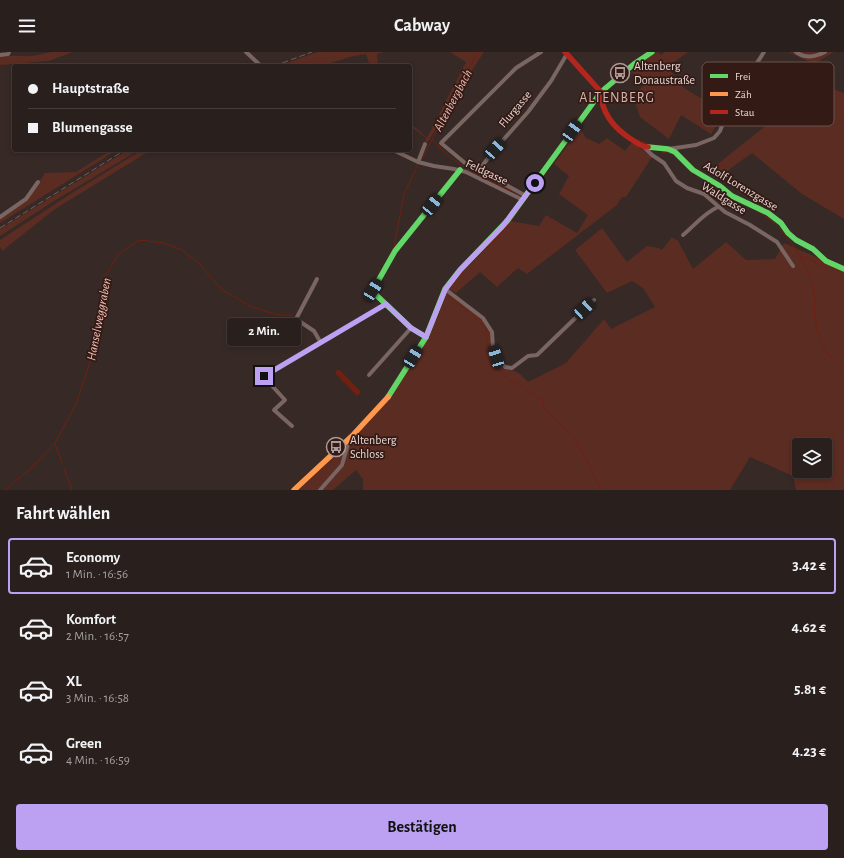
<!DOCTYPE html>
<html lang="de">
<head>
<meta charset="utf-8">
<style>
  :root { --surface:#291f1c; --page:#312725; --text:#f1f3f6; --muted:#a5a2a3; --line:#453d3b; --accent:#bca0f2 }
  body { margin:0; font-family:"Alegreya Sans",sans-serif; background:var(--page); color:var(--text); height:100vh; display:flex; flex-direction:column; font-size:15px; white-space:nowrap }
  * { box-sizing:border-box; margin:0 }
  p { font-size:13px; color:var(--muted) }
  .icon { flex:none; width:22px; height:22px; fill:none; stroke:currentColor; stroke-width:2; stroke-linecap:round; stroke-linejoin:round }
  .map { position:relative; height:438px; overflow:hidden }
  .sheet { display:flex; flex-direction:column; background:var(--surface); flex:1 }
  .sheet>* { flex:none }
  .hud { position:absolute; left:12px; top:12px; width:400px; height:88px; border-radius:4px; box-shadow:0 2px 6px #0003,0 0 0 1px var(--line); display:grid; align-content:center; height:88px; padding:0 16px; background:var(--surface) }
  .buttons { position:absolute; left:792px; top:386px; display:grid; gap:8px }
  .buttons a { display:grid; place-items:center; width:40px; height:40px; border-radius:4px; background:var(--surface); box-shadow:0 2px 6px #0003,0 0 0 1px var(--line); font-size:20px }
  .end { position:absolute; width:18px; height:18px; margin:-9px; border:5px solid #bca0f2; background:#111; box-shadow:0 0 0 2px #111 }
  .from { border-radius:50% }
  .bubble { position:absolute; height:28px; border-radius:4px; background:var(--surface); box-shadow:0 2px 6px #0003,0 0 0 1px var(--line); font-size:13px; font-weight:700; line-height:28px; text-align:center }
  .car { position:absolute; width:12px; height:24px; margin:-12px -6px; border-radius:5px; box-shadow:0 0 3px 1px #0007; background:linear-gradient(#222 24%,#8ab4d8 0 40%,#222 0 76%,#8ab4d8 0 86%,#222 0) }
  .hud b { display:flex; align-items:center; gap:14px; height:38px; font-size:15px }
  .hud b+b { border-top:1px solid var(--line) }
  .hud i { width:10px; height:10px; background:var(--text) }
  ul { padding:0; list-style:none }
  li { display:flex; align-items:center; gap:12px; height:56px; margin:0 8px 6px; padding:0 8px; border:2px solid transparent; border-radius:4px }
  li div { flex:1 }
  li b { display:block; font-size:15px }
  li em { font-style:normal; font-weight:700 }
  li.on { border-color:var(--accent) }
  li>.icon { width:36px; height:36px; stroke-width:1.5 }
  h2 { padding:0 16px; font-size:18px; line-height:48px }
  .button { display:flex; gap:8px; margin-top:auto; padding:8px 16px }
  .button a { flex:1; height:46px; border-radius:4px; background:var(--accent); color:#111; font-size:16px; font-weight:700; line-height:46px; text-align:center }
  header { display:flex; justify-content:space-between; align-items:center; height:52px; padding:0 16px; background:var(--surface); font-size:18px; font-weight:700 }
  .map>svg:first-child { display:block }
  .green { fill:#5b2c22; fill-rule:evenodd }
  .water { fill:#702010 }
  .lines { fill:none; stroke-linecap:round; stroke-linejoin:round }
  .stream { stroke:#702010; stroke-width:1 }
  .street { stroke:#796561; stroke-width:4 }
  .fast { stroke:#63d668; stroke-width:5.5 }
  .slow { stroke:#ff974d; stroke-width:5.5 }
  .jam { stroke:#b3261e; stroke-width:5.5 }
  .rail { stroke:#6f605d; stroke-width:1; stroke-dasharray:6 3; stroke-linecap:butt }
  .route { stroke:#bca0f2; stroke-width:5 }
  .labels { text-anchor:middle; stroke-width:3.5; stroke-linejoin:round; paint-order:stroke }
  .poi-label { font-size:12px; fill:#e9d7d3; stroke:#331a15; text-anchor:start }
  .street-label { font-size:12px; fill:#e9d7d3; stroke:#331a15 }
  .water-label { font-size:13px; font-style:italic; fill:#f0bdb2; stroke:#331a15 }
  .quarter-label { font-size:14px; letter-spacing:1px; fill:#d7b5ad; stroke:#331a15 }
  .key { fill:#331a15; stroke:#6a534e; stroke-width:1 }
  .key-label { font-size:11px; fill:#e9d7d3 }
</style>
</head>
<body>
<header><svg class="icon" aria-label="menu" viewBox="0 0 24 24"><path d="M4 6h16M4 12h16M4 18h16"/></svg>Cabway<svg class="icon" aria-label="heart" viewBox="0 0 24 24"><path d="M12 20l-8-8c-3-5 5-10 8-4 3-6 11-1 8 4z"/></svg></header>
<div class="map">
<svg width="844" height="438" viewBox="0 0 844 438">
  <rect width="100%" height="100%" fill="#372926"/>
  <!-- green -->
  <g class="green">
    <polygon points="51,0 73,0 49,9 0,13 0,4 33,4"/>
    <polygon points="317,0 384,0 377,2 378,14 370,14 366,2 350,5 322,14 279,14"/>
    <polygon points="450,0 484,0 460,36 428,90 425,89 426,86 410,74 410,71 427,86 466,10"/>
    <polygon points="658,0 661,3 665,0 688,0 667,15 684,36 724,60 711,82 681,63 669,87 640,65 633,44 645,32 631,20 650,4"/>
    <polygon points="788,0 834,0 814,12"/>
    <polygon points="794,34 806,47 827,35 844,41 844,167 802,142 752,101 723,122 714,115 779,63 788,58 783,50 788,38"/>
    <polygon points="580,76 586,86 599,92 607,86 625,99 632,90 652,105 626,145 622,145 617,153 527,222 518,216 497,235 480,220 456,241 448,237 467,213 510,169 539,174 546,163 577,181 588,163 559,142 569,124 554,112"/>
    <polygon points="111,98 117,98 0,171 0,166 27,149 45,121 76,120"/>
    <polygon points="128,98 139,98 54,149 0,184 0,177"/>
    <polygon points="142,98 151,98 55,157 2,199 0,194 0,188 72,141"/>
    <path d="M602 176 627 210 647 194 659 196 662 198 672 185 676 188 677 187 693 217 726 190 746 208 775 207 784 191 844 217V438H796L793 424 750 405 730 438H363V427L356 418 333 438H321L343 414 352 385 389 347 426 286 446 240 484 269 491 280 492 299 494 307 500 313 519 321 528 330 566 311 604 267 611 277 655 255 643 236 632 229 607 241 575 198ZM799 393H825V419H799Z"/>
    <polygon points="349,389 340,413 318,438 296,438"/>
  </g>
  <!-- water -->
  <polygon class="water" points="338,318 340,318 361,340 357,344 336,322 336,319"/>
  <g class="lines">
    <!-- stream -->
    <g class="stream">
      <path d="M478 0 432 87C454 115 489 128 520 143"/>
      <polyline points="638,88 648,92"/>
      <polyline points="662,100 673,102"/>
      <polyline points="677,106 690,119"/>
      <polyline points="421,108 432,88"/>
      <polyline points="731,146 746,153"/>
      <path d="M758 159C763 163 770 167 775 172 789 186 804 207 810 225"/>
      <polyline points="394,195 404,142 418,113"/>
      <path d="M800 205C810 206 816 212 825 215"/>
      <polyline points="468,214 500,183 546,120"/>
      <polyline points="833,217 844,222"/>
      <polyline points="812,233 815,246 814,260 817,279 826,300 844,317"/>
      <polyline points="450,236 464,218"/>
      <path d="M449 244 476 266 486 277C487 297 492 315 508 327 511 330 515 331 519 333 527 338 534 343 542 348L544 357C570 377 590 407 600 438"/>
      <polyline points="55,392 62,411"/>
      <polyline points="64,416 72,438"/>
      <polyline points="5,438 31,416 55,391 77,350 93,300 105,224 119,202 139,188 164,191 182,198 199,211 221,237 250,254 278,263 293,263"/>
    </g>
    <!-- street -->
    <g class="street">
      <polyline points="246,0 261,14"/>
      <path d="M796 0C806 7 815 5 825 0"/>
      <polyline points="0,3 8,2 9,0"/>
      <polyline points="644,95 652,103 664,111 676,129 687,136 704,142 725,160 750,173 777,190 793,214"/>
      <polyline points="668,97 696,93 714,86 720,79 730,53 764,0"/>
      <polyline points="393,98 418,110 434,114 454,117 466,120 523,148"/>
      <polyline points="418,110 425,92"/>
      <polyline points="479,118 465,111 441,91 516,16 541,0"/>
      <polyline points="526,144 479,118 495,97 528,60 551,29 567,2"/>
      <polyline points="0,165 26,147 38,130"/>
      <path d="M683 183C695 173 704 161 718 155"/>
      <polyline points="317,227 296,267 314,279 321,291"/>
      <polyline points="445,237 483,266 492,280 493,296 496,305 505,315 512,316 528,304 537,303 594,248"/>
      <polyline points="369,323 411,276"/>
      <polyline points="292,374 274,358 285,348 264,325 386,252"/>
      <polyline points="320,438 342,413 350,385"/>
    </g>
    <!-- fast -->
    <g class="fast">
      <polyline points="648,95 668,97 675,100 693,118 720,134 732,144 768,161 781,171 788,181 796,188 813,197 826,209 844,217"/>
      <polyline points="426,285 411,276 373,240 373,238 395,199 460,118"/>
      <polyline points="388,345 426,285 445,237 460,218 508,168 601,40 634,12 652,0"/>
    </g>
    <!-- slow -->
    <polyline class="slow" points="294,438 352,384 388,345"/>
    <!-- jam -->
    <path class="jam" d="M565 0 601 40C601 62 616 78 634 89 639 92 643 95 648 95"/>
    <!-- rail -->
    <g class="rail">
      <polyline points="274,14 312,0"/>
      <polyline points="0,176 125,98"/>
    </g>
  </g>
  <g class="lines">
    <!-- route -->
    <polyline class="route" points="264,324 386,252 411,276 426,285 445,238 460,218 502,175 535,131"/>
  </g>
  <!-- icons -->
  <defs>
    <symbol id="bus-ring" viewBox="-11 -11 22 22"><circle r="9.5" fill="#331a15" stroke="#ab9a96" stroke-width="1.5"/><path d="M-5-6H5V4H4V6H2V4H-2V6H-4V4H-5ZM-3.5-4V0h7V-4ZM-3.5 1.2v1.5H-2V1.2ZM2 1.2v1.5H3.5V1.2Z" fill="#ab9a96"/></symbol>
  </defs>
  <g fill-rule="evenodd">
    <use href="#bus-ring" x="609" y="10" width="22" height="22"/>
    <use href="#bus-ring" x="325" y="384" width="22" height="22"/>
  </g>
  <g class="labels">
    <!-- poi labels -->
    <g class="poi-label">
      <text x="634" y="18">Altenberg<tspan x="634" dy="14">Donaustraße</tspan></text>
      <text x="350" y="392">Altenberg<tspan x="350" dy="14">Schloss</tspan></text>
    </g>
    <!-- street labels -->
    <g class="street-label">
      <text transform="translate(515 57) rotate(-50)" y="4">Flurgasse</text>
      <text transform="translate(487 120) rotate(25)" y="4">Feldgasse</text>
      <text transform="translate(741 134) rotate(31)" y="4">Adolf Lorenzgasse</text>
      <text transform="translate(724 146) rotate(32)" y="4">Waldgasse</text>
    </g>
    <!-- water labels -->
    <g class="water-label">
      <text transform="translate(452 48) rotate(-62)" y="5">Altenbergbach</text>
      <text transform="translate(98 267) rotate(-79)" y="5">Hanselweggraben</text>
    </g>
    <!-- quarter labels -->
    <g class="quarter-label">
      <text x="617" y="50">ALTENBERG</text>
    </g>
  </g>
  <!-- legend -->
  <rect x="702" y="10" width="132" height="64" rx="6" class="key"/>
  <rect x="710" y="22" width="18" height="4" fill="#63d668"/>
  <rect x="710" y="40" width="18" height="4" fill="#ff974d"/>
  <rect x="710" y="58" width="18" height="4" fill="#b3261e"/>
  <g class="key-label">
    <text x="735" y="28">Frei</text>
    <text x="735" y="46">Zäh</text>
    <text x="735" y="64">Stau</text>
  </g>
</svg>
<div class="buttons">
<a><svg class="icon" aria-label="layers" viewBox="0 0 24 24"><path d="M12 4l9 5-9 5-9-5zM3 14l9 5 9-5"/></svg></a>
</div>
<i class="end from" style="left:535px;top:131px"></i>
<i class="end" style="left:264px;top:324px"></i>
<div class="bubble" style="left:227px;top:266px;width:74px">2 Min.</div>
<i class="car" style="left:572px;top:79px;rotate:35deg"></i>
<i class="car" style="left:495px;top:97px;rotate:42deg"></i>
<i class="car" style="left:432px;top:153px;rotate:39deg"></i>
<i class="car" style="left:373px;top:238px;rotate:32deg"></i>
<i class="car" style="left:584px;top:257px;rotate:47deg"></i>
<i class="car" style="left:413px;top:305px;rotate:31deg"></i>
<i class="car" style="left:496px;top:305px;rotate:343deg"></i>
<div class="hud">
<b><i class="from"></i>Hauptstraße</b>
<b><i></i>Blumengasse</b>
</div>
</div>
<section class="sheet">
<h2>Fahrt wählen</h2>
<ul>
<li class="on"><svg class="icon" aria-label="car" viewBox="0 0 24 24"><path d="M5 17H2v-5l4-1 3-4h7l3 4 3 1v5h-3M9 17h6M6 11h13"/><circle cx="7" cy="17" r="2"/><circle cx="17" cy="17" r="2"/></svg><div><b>Economy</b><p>1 Min. · 16:56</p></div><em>3.42 €</em></li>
<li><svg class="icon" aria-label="car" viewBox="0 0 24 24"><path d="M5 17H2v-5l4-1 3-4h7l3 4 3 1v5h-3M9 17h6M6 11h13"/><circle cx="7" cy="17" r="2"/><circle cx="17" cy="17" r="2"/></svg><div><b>Komfort</b><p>2 Min. · 16:57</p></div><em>4.62 €</em></li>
<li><svg class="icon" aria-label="car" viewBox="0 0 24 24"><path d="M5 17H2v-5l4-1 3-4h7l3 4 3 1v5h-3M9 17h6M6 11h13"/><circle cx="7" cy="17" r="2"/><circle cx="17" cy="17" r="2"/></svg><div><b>XL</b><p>3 Min. · 16:58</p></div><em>5.81 €</em></li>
<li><svg class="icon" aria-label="car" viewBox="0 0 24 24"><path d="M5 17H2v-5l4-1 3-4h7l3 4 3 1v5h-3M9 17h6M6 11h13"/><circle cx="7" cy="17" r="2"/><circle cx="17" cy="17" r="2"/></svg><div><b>Green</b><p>4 Min. · 16:59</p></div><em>4.23 €</em></li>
</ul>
<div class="button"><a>Bestätigen</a></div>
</section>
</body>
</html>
